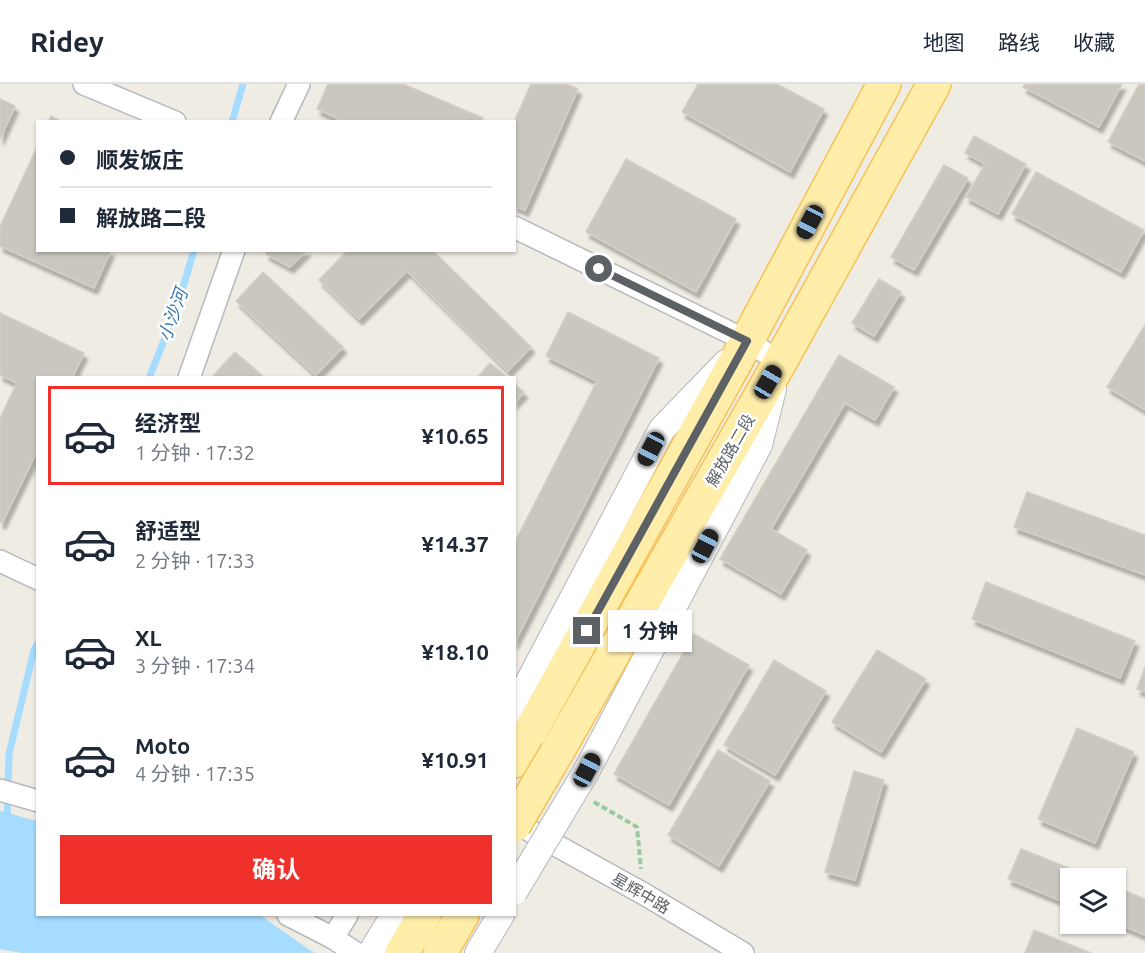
<!DOCTYPE html>
<html lang="zh">
<head>
<meta charset="utf-8">
<style>
  :root { --surface:#fff; --page:#f6f6f7; --text:#1f2937; --muted:#747a83; --line:#e0e1e3; --accent:#f0302a }
  body { margin:0; font-family:Ubuntu,"Noto Sans SC",sans-serif; background:var(--page); color:var(--text); height:100vh; display:flex; flex-direction:column; font-size:22px; white-space:nowrap }
  * { box-sizing:border-box; margin:0 }
  p { font-size:20px; color:var(--muted) }
  .icon { flex:none; width:33px; height:33px; fill:none; stroke:currentColor; stroke-width:2; stroke-linecap:round; stroke-linejoin:round }
  .map { position:relative; flex:1; overflow:hidden }
  .sheet { position:absolute; left:36px; top:292px; width:480px; height:540px; display:flex; flex-direction:column; background:var(--surface); border-radius:0px; box-shadow:0 2px 4px #0004 }
  .sheet>* { flex:none }
  .banner { position:absolute; left:36px; top:36px; width:480px; height:132px; border-radius:0px; box-shadow:0 2px 4px #0004; display:grid; align-content:center; height:132px; padding:0 24px; background:var(--surface) }
  .buttons { position:absolute; left:1060px; top:784px; display:grid; gap:12px }
  .buttons a { display:grid; place-items:center; width:66px; height:66px; border-radius:0px; background:var(--surface); box-shadow:0 2px 4px #0004; font-size:30px }
  .end { position:absolute; width:27px; height:27px; margin:-14px; border:8px solid #5c6166; background:#fff; box-shadow:0 0 0 3px #fff }
  .from { border-radius:50% }
  .bubble { position:absolute; height:42px; border-radius:0px; background:var(--surface); box-shadow:0 2px 4px #0004; font-size:20px; font-weight:700; line-height:42px; text-align:center }
  .car { position:absolute; width:18px; height:36px; margin:-18px -9px; border-radius:8px; box-shadow:0 0 4px 2px #0007; background:linear-gradient(#222 24%,#8ab4d8 0 40%,#222 0 76%,#8ab4d8 0 86%,#222 0) }
  .banner b { display:flex; align-items:center; gap:21px; height:57px; font-size:22px }
  .banner b+b { border-top:2px solid var(--line) }
  .banner i { width:15px; height:15px; background:var(--text) }
  ul { padding:10px 0 0; list-style:none }
  li { display:flex; align-items:center; gap:18px; height:99px; margin:0 12px 9px; padding:0 12px; border:3px solid transparent; border-radius:0px }
  li div { flex:1 }
  li b { display:block; font-size:22px }
  li em { font-style:normal; font-weight:700 }
  li.current { border-color:var(--accent) }
  li>.icon { width:54px; height:54px; stroke-width:1.5 }
  .button { display:flex; gap:12px; margin-top:auto; padding:12px 24px }
  .button a { flex:1; height:69px; border-radius:0px; background:var(--accent); color:#fff; font-size:24px; font-weight:700; line-height:69px; text-align:center }
  header { display:flex; align-items:center; gap:36px; box-sizing:border-box; height:84px; padding:0 30px; background:var(--surface); border-bottom:2px solid var(--line) }
  header strong { font-size:28px }
  nav { display:flex; gap:33px; margin-inline-start:auto; font-size:21px }
  .map>svg:first-child { display:block }
  .water { fill:#a5dcff }
  .lines { fill:none; stroke-linecap:round; stroke-linejoin:round }
  .stream { stroke:#a5dcff; stroke-width:7 }
  .building { fill:#cac7c1; stroke:#d4cec2; stroke-width:1.5; filter:url(#shadow) }
  .minor-casing { stroke:#b5b8bc; stroke-width:24 }
  .tertiary-casing { stroke:#b5b8bc; stroke-width:28 }
  .primary-casing { stroke:#f7c256; stroke-width:36 }
  .path { stroke:#99c9a4; stroke-width:4; stroke-dasharray:6 3; stroke-linecap:butt }
  .minor { stroke:#fff; stroke-width:21 }
  .tertiary { stroke:#fff; stroke-width:26 }
  .primary { stroke:#ffedaa; stroke-width:33 }
  .tertiary-bridge-casing { stroke:#b5b8bc; stroke-width:28; stroke-linecap:butt }
  .primary-bridge-casing { stroke:#f7c256; stroke-width:36; stroke-linecap:butt }
  .tertiary-bridge { stroke:#fff; stroke-width:26 }
  .primary-bridge { stroke:#ffedaa; stroke-width:33 }
  .route { stroke:#5c6166; stroke-width:8 }
  .labels { text-anchor:middle; stroke-width:5; stroke-linejoin:round; paint-order:stroke }
  .street-label { font-size:16px; fill:#5c6166; stroke:#fff }
  .water-label { font-size:18px; font-style:italic; fill:#3b78ad; stroke:#fff }
</style>
</head>
<body>
<header>
<strong>Ridey</strong>
<nav><a>地图</a><a>路线</a><a>收藏</a></nav>
</header>
<div class="map">
<svg width="1145" height="869" viewBox="0 0 1145 869">
  <defs>
    <filter id="shadow"><feDropShadow dx="3.5" dy="6" stdDeviation="1.5" flood-color="#0004"/></filter>
  </defs>
  <rect width="100%" height="100%" fill="#efece4"/>
  <!-- water -->
  <polygon class="water" points="0,727 37,737 38,831 260,831 314,869 21,869 0,865"/>
  <g class="lines">
    <!-- stream -->
    <g class="stream">
      <polyline points="232,38 243,0"/>
      <polyline points="149,294 177,224 194,166"/>
      <polyline points="7,739 9,670 34,566 38,559"/>
    </g>
  </g>
  <!-- building -->
  <g class="building">
    <polygon points="328,0 403,0 483,34 481,38 346,38 317,25"/>
    <polygon points="531,0 566,0 578,5 525,126 514,122 514,38"/>
    <polygon points="698,0 777,0 824,25 790,88 682,28"/>
    <polygon points="1025,0 1122,0 1099,43 1023,3"/>
    <polygon points="1139,0 1145,1 1145,77 1108,58"/>
    <polygon points="0,15 15,22 0,55"/>
    <polygon points="51,32 62,38 48,38"/>
    <polygon points="974,52 1026,80 998,130 966,113 985,80 965,69"/>
    <polygon points="38,61 38,166 111,166 94,204 0,162 0,143"/>
    <polygon points="626,75 736,135 696,208 586,148"/>
    <polygon points="944,81 968,94 914,186 891,173"/>
    <polygon points="1036,88 1144,146 1121,188 1012,130"/>
    <polygon points="267,166 307,166 290,183 266,170"/>
    <polygon points="348,166 432,166 531,263 508,287 407,187 359,235 319,196"/>
    <polygon points="263,188 343,263 316,291 236,217"/>
    <polygon points="879,195 901,208 874,252 852,239"/>
    <polygon points="568,228 659,274 514,560 514,460 597,297 546,272"/>
    <polygon points="0,229 84,269 72,294 38,294 38,365 2,439 0,438 0,334 17,299 0,291"/>
    <polygon points="1145,241 1145,326 1107,303"/>
    <polygon points="235,268 265,294 211,294"/>
    <polygon points="839,271 894,303 875,336 845,319 771,445 807,466 781,510 720,475"/>
    <polygon points="490,279 508,294 477,294"/>
    <polygon points="514,300 524,308 514,319"/>
    <polygon points="1027,408 1145,451 1145,491 1014,443"/>
    <polygon points="986,498 1135,557 1120,594 972,535"/>
    <polygon points="694,550 749,581 669,721 614,690"/>
    <polygon points="877,566 926,595 881,668 832,638"/>
    <polygon points="774,576 826,607 775,691 724,661"/>
    <polygon points="1145,583 1145,608 1137,605"/>
    <polygon points="1077,644 1134,668 1095,759 1038,735"/>
    <polygon points="718,666 770,697 719,782 668,751"/>
    <polygon points="854,687 884,696 855,796 825,788"/>
    <polygon points="1021,765 1096,795 1071,795 1071,821 1008,795"/>
    <polygon points="1116,803 1145,815 1145,851 1116,839"/>
    <polygon points="1034,846 1091,869 1025,869"/>
  </g>
  <g class="lines">
    <defs>
      <g id="minor">
        <polyline points="84,0 175,38"/>
        <polyline points="281,38 299,0"/>
        <polyline points="514,143 747,257 780,278"/>
        <polyline points="189,294 234,166"/>
        <polyline points="0,477 38,495"/>
        <polyline points="0,706 38,717"/>
        <polyline points="514,738 644,810 743,869"/>
        <polyline points="288,831 333,854 356,869"/>
        <polyline points="333,854 347,831"/>
      </g>
      <g id="tertiary">
        <polyline points="514,626 662,345 726,279"/>
        <polyline points="587,686 759,361 773,305"/>
        <polyline points="371,869 394,831"/>
        <polyline points="478,869 501,831"/>
      </g>
      <g id="primary">
        <polyline points="557,668 780,278 934,0"/>
        <polyline points="514,677 747,257 884,0"/>
        <polyline points="402,869 424,831"/>
        <polyline points="440,869 462,831"/>
      </g>
    </defs>
    <!-- minor casing -->
    <use href="#minor" class="minor-casing"/>
    <!-- tertiary casing -->
    <use href="#tertiary" class="tertiary-casing"/>
    <!-- primary casing -->
    <use href="#primary" class="primary-casing"/>
    <!-- path -->
    <polyline class="path" points="594,718 637,743 641,785"/>
    <!-- minor -->
    <use href="#minor" class="minor"/>
    <!-- tertiary -->
    <use href="#tertiary" class="tertiary"/>
    <!-- primary -->
    <use href="#primary" class="primary"/>
    <defs>
      <polyline id="tertiary-bridge" points="514,808 587,686"/>
      <polyline id="primary-bridge" points="514,741 557,668"/>
    </defs>
    <!-- tertiary-bridge casing -->
    <use href="#tertiary-bridge" class="tertiary-bridge-casing"/>
    <!-- primary-bridge casing -->
    <use href="#primary-bridge" class="primary-bridge-casing"/>
    <!-- tertiary-bridge -->
    <use href="#tertiary-bridge" class="tertiary-bridge"/>
    <!-- primary-bridge -->
    <use href="#primary-bridge" class="primary-bridge"/>
  </g>
  <g class="lines">
    <!-- route -->
    <polyline class="route" points="587,547 747,257 599,185"/>
  </g>
  <g class="labels">
    <!-- street labels -->
    <g class="street-label">
      <text transform="translate(730 366) rotate(-60)" y="6">解放路二段</text>
      <text transform="translate(641 809) rotate(30)" y="6">星辉中路</text>
    </g>
    <!-- water labels -->
    <g class="water-label">
      <text transform="translate(173 231) rotate(-70)" y="6">小沙河</text>
    </g>
  </g>
</svg>
<div class="buttons">
<a><svg class="icon" aria-label="layers" viewBox="0 0 24 24"><path d="M12 4l9 5-9 5-9-5zM3 14l9 5 9-5"/></svg></a>
</div>
<i class="end from" style="left:599px;top:185px"></i>
<i class="end" style="left:587px;top:547px"></i>
<div class="bubble" style="left:608px;top:526px;width:84px">1 分钟</div>
<i class="car" style="left:810px;top:138px;rotate:208deg"></i>
<i class="car" style="left:768px;top:298px;rotate:30deg"></i>
<i class="car" style="left:651px;top:365px;rotate:208deg"></i>
<i class="car" style="left:705px;top:462px;rotate:28deg"></i>
<i class="car" style="left:587px;top:686px;rotate:28deg"></i>
<div class="banner">
<b><i class="from"></i>顺发饭庄</b>
<b><i></i>解放路二段</b>
</div>
<section class="sheet">
<ul>
<li class="current"><svg class="icon" aria-label="car" viewBox="0 0 24 24"><path d="M5 17H2v-5l4-1 3-4h7l3 4 3 1v5h-3M9 17h6M6 11h13"/><circle cx="7" cy="17" r="2"/><circle cx="17" cy="17" r="2"/></svg><div><b>经济型</b><p>1 分钟 · 17:32</p></div><em>¥10.65</em></li>
<li><svg class="icon" aria-label="car" viewBox="0 0 24 24"><path d="M5 17H2v-5l4-1 3-4h7l3 4 3 1v5h-3M9 17h6M6 11h13"/><circle cx="7" cy="17" r="2"/><circle cx="17" cy="17" r="2"/></svg><div><b>舒适型</b><p>2 分钟 · 17:33</p></div><em>¥14.37</em></li>
<li><svg class="icon" aria-label="car" viewBox="0 0 24 24"><path d="M5 17H2v-5l4-1 3-4h7l3 4 3 1v5h-3M9 17h6M6 11h13"/><circle cx="7" cy="17" r="2"/><circle cx="17" cy="17" r="2"/></svg><div><b>XL</b><p>3 分钟 · 17:34</p></div><em>¥18.10</em></li>
<li><svg class="icon" aria-label="car" viewBox="0 0 24 24"><path d="M5 17H2v-5l4-1 3-4h7l3 4 3 1v5h-3M9 17h6M6 11h13"/><circle cx="7" cy="17" r="2"/><circle cx="17" cy="17" r="2"/></svg><div><b>Moto</b><p>4 分钟 · 17:35</p></div><em>¥10.91</em></li>
</ul>
<div class="button"><a>确认</a></div>
</section>
</div>
</body>
</html>
